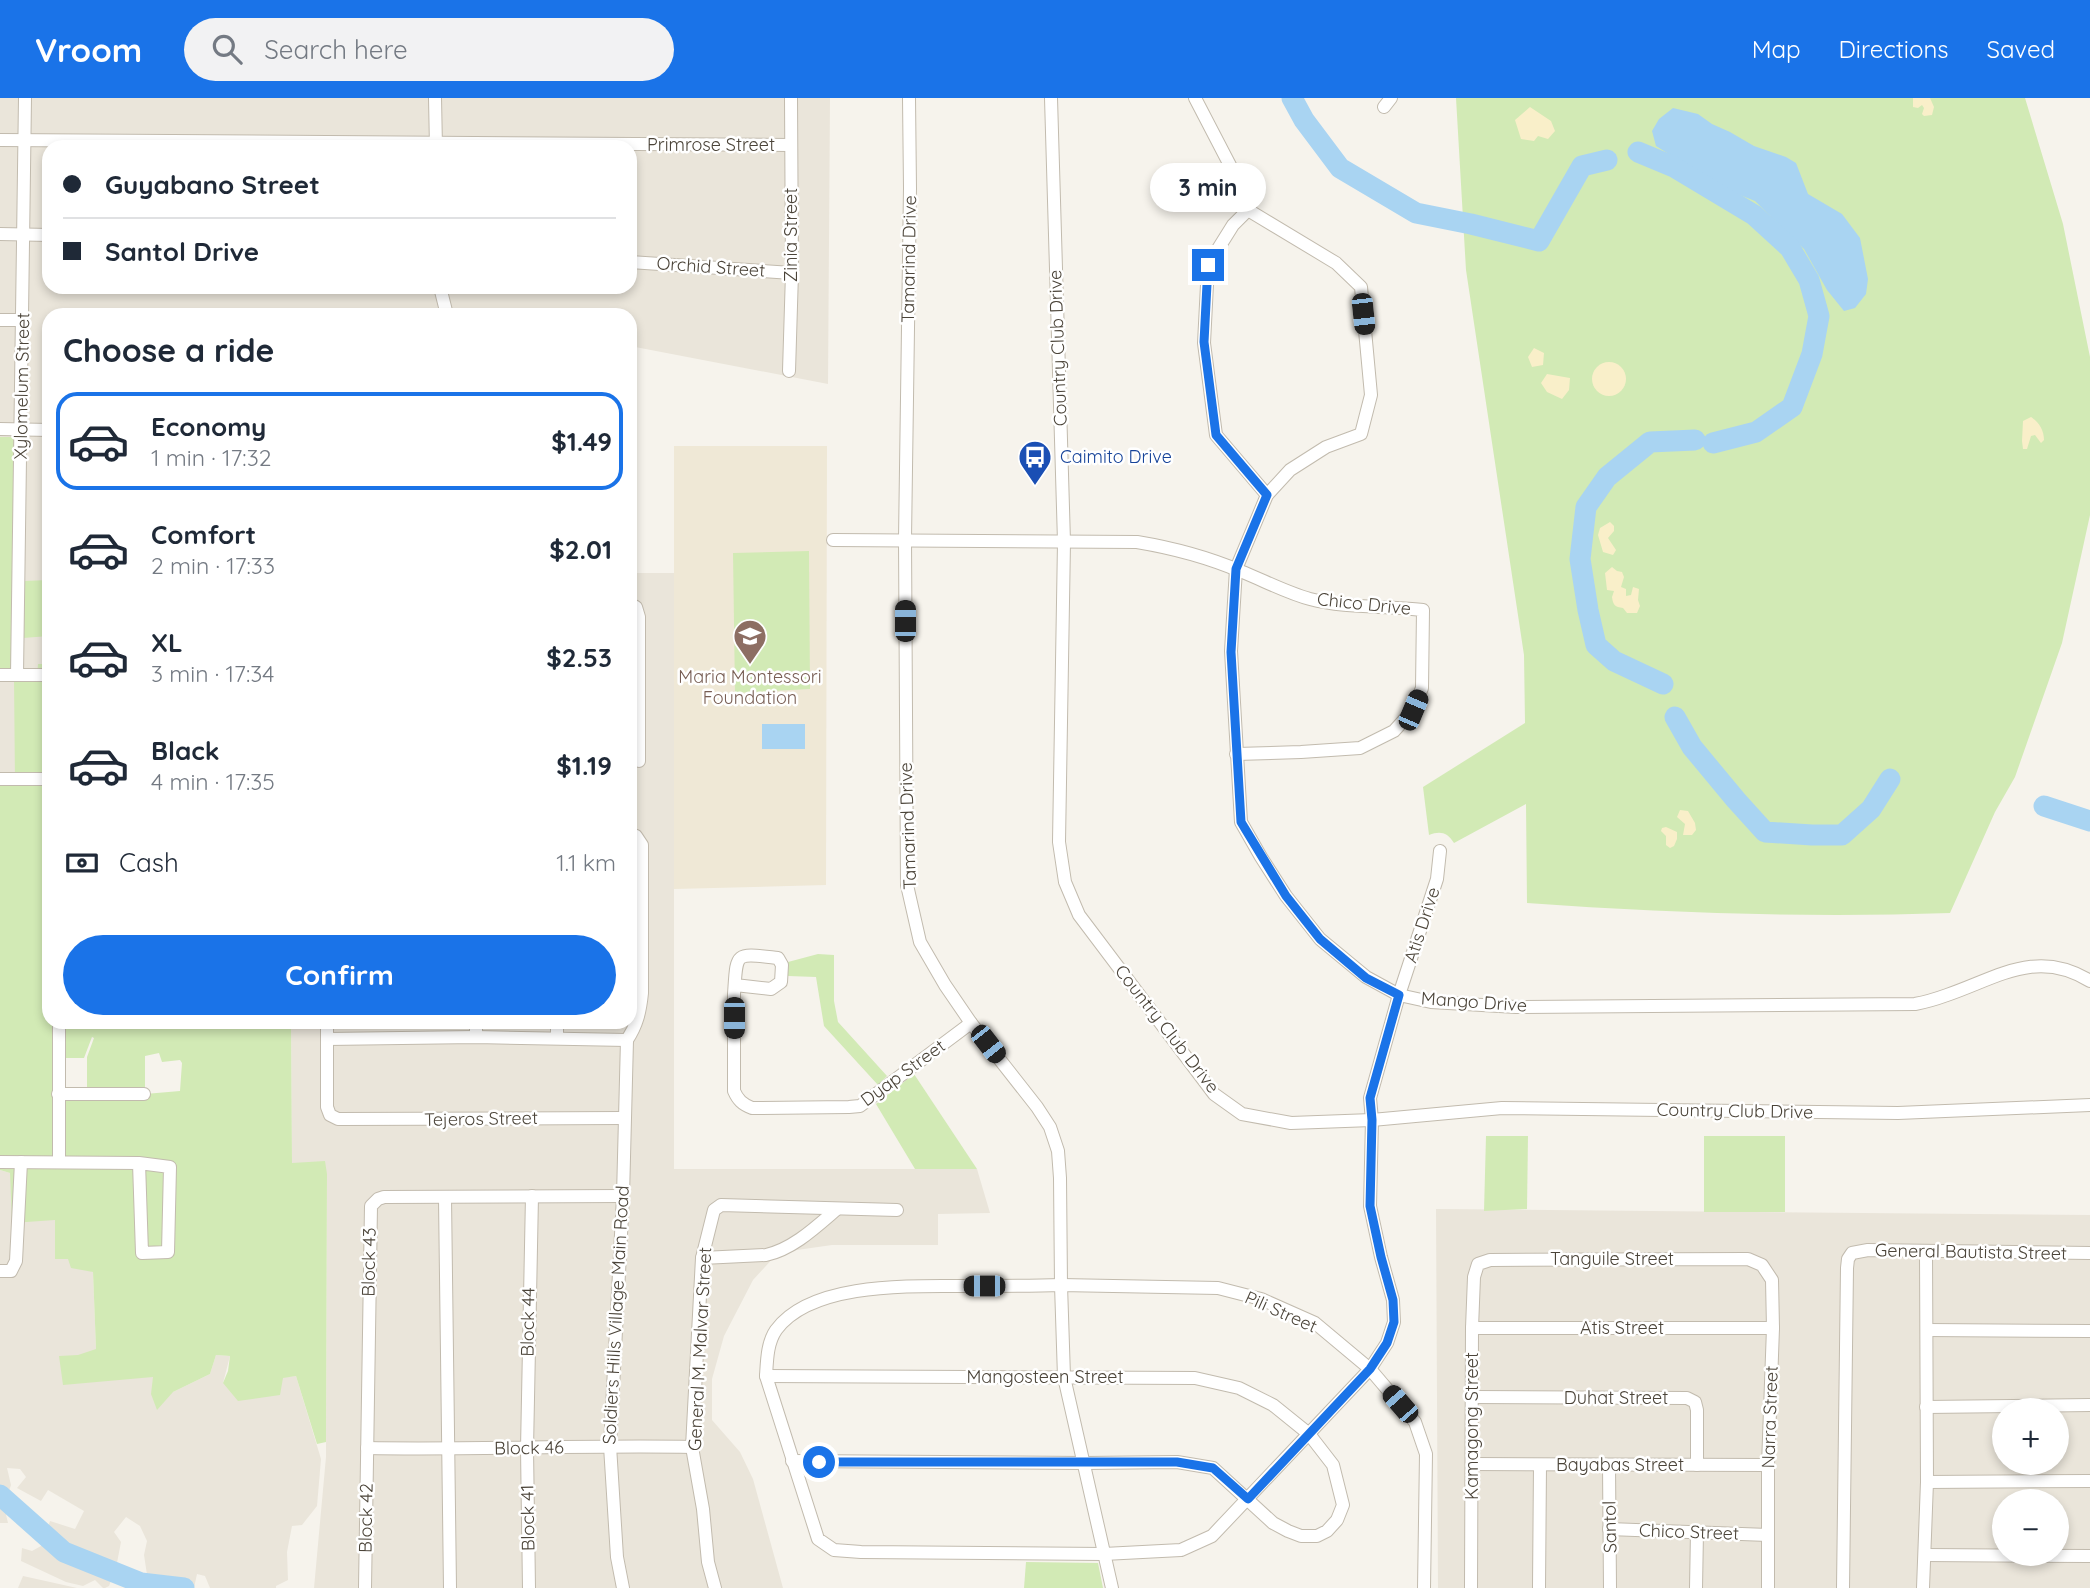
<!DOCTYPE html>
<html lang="en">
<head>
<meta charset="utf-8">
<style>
  :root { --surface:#fff; --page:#f2f2f3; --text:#1f2937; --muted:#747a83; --line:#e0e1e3; --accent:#1a73e8 }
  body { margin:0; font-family:Quicksand,sans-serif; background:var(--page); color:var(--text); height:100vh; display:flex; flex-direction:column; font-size:26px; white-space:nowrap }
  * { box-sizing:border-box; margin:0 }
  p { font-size:23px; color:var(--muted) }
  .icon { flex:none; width:38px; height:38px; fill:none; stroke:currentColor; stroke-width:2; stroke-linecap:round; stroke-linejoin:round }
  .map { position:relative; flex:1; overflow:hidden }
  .side { position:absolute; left:42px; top:210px; width:595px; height:721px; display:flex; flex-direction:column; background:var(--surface); border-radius:21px; box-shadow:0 4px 10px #0003 }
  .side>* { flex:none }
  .top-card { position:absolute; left:42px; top:42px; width:595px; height:154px; border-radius:21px; box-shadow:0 4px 10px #0003; display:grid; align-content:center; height:154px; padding:0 21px; background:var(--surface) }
  .controls { position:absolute; left:1992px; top:1300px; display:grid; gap:14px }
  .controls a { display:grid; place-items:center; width:77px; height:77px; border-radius:50%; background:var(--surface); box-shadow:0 4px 10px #0003; font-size:35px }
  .end { position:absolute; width:32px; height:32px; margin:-16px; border:9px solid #1a73e8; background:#fff; box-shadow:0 0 0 4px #fff }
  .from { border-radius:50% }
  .bubble { position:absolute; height:49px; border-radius:24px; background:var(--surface); box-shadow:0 4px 10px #0003; font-size:23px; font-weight:800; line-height:49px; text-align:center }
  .car { position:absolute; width:21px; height:42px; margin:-21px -10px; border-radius:9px; box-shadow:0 0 5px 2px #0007; background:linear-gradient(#222 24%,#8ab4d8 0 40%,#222 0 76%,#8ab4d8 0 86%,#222 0) }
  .top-card b { display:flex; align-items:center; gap:24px; height:66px; font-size:26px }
  .top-card b+b { border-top:2px solid var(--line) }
  .top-card i { width:18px; height:18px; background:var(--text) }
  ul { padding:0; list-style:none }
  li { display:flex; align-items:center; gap:21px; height:98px; margin:0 14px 10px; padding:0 7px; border:4px solid transparent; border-radius:21px }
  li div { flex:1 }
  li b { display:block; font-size:26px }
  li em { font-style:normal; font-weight:800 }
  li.selected { border-color:var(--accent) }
  li>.icon { width:63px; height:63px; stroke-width:1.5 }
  h2 { padding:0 21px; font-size:32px; line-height:84px }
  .pay { display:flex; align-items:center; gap:18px; height:77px; padding:0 21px; font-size:26px }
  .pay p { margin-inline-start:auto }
  .primary-button { display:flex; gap:14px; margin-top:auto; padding:14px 21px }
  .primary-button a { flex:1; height:80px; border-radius:42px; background:var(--accent); color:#fff; font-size:28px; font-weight:800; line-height:80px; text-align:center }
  header { display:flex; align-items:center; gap:42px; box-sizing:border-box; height:98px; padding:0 35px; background:var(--accent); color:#fff }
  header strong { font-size:33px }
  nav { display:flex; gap:38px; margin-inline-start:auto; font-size:24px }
  .search { width:490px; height:63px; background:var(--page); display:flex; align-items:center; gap:18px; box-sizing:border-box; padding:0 24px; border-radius:38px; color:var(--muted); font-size:26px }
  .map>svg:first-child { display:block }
  .residential { fill:#eae5da; fill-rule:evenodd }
  .education { fill:#efe8d6 }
  .green { fill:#d2eab5; fill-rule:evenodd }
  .sand { fill:#f9efc9 }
  .water { fill:#a9d4f2 }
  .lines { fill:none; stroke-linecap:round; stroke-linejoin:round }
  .river { stroke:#a9d4f2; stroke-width:21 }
  .minor-casing { stroke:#c2bbae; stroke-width:14 }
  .minor { stroke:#fff; stroke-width:12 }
  .route { stroke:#1a73e8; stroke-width:9 }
  .labels { text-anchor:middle; stroke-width:5; stroke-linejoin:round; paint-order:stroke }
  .street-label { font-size:18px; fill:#4b4439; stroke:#fff }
  .transit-label { font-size:18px; fill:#164399; stroke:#fff; text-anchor:start }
  .education-label { font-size:18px; fill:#785e54; stroke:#fff }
</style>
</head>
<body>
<header>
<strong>Vroom</strong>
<div class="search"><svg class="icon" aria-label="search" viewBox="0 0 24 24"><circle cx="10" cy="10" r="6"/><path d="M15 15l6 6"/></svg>Search here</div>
<nav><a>Map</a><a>Directions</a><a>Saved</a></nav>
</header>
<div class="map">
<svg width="2090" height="1490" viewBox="0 0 2090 1490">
  <rect width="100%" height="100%" fill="#f6f3ec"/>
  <!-- residential -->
  <g class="residential">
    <path d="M0 0H830L828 286 630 248V217H49V789L0 791ZM49 49H630V189H49Z"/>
    <polygon points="630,471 631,475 674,475 674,1071 977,1071 990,1115 938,1116 938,1147 832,1147 797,1152 775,1158 753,1182 724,1238 712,1281 712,1322 740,1354 753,1381 783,1490 314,1490 326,1359 327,1076 292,1065 291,924 630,924"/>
    <polygon points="0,1072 10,1075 55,1122 68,1161 93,1174 96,1251 154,1279 173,1294 210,1276 216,1257 230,1258 223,1285 296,1278 321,1361 317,1408 302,1427 292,1428 287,1454 288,1482 276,1488 276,1490 210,1490 205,1478 197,1476 194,1490 149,1490 144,1457 147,1443 140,1428 126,1419 114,1434 121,1444 116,1470 109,1488 105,1490 103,1490 95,1482 83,1488 66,1484 21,1463 22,1450 32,1453 41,1448 50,1423 75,1431 84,1413 48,1392 41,1403 17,1390 26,1379 20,1371 7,1370 11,1387 4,1408 8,1425 0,1425"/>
    <path d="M1436 1111 2090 1117V1490H1438ZM2004 1312H2056V1365H2004ZM2004 1404H2056V1456H2004Z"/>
    <polygon points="23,1478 77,1490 18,1490"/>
  </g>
  <!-- education -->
  <polygon class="education" points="674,348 827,348 826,787 674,791"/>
  <!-- green -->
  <g class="green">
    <path d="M1456 0H2025L2063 126 2090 259V417L2062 545 2015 679 1995 714 1950 815C1809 820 1668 815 1527 805L1526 706 1454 745C1447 734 1440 733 1429 737L1423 689 1525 625 1524 557 1466 172Z"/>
    <path d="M0 339H14V579H37L38 566H49V924H291L292 1065 325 1063 327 1076 326 1344 317 1346 296 1278 283 1280 280 1297 238 1303 223 1285 228 1273 230 1258 216 1257 210 1276 173 1294 157 1312 151 1296 153 1279 63 1287 59 1258 78 1257 96 1251 93 1174 71 1170 68 1161H55V1122L12 1125 10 1075 0 1072V685H15L14 580H0ZM92 939 94 940 87 959V992L62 993 61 960H84ZM159 955 162 964 180 962 182 965 180 993 145 996V958Z"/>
    <polygon points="809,453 810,591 735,595 733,455"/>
    <polygon points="49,482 49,538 23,540 24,483"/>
    <polygon points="818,856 834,857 834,903 838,924 887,978 878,987 824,928 816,879 788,878 788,864"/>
    <polygon points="914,976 977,1071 915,1071 876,1006"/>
    <polygon points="1486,1038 1528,1038 1527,1111 1484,1113"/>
    <rect x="1704" y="1038" width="81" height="76"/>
    <polygon points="1026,1464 1098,1465 1103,1490 1024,1490"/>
  </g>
  <!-- sand -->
  <g class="sand">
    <polygon points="1913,0 1930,0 1934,9 1932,17 1924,18 1922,16 1924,10 1922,7 1918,10 1913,9"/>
    <polygon points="1530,9 1551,23 1555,33 1548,41 1538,38 1534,43 1521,41 1515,22"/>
    <polygon points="1534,250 1544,255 1543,267 1532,269 1528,259"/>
    <circle cx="1609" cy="281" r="17"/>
    <polygon points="1547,276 1570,280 1569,292 1562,301 1547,294 1541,285"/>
    <path d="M2031 319C2039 324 2044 332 2044 342L2041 345 2035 337 2031 338 2027 351H2023L2022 343 2023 323Z"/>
    <polygon points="1610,424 1614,428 1614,433 1608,440 1616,452 1613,457 1603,454 1598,437 1600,430"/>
    <path d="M1612 469 1617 473 1622 474 1624 479 1621 489 1626 491V498L1631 497 1633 489 1639 491 1638 502 1640 508 1637 515H1627L1623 510C1615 509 1613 507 1612 499L1614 493 1607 492 1605 475Z"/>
    <polygon points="1680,712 1688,713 1695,725 1696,732 1692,737 1683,737 1685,726 1677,719"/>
    <polygon points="1666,729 1677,734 1677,741 1674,748 1670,750 1666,747 1666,738 1661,733 1662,730"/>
  </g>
  <!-- water -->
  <g class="water">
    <polygon points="1673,10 1698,16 1712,26 1730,34 1754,48 1786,59 1796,65 1808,96 1842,116 1860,140 1868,181 1866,196 1855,210 1844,213 1827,192 1804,151 1755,103 1725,91 1656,48 1652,33 1659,21"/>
    <rect x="762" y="626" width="43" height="25"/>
  </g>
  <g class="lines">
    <!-- river -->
    <g class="river">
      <polyline points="1292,0 1304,22 1340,70 1416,115 1471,126 1539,143 1582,68 1607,62"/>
      <polyline points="1638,54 1674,69 1754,117 1790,150 1809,182 1819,218 1812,256 1792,309 1756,334 1713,345"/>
      <polyline points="1663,586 1614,563 1596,547 1588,512 1580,461 1586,409 1607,379 1650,344 1695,342"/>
      <polyline points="1675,619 1692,649 1736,702 1765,734 1812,737 1842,737 1871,711 1890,681"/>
      <polyline points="2044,708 2090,723"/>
      <polyline points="0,1397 64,1454 141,1485 184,1490"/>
    </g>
    <defs>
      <g id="minor">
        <polyline points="435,0 436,49"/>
        <polyline points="909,0 910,90 905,441 907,787 920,844 945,887 971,925 1037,1009 1050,1029 1058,1053 1060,1080 1061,1187 1064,1279 1112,1490"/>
        <polyline points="1051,0 1064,444 1059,744 1065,784 1079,817 1214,996 1242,1016 1291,1025 1372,1022 1502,1010 1898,1015 2090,1007"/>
        <path d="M1195 0 1234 75 1248 112 1336 165 1361 189 1371 297 1361 336 1326 349 1290 372 1267 397 1236 471 1231 553 1241 724 1261 759 1286 798 1320 841 1366 879 1399 897 1431 904 1516 909 1915 906C1926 904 1936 901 1947 897 1997 880 2037 850 2090 883"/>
        <polyline points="1384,9 1391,0"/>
        <polyline points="0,42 791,47"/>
        <polyline points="1248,112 1233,127 1208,167 1204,245 1216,337 1267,397"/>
        <polyline points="0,136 49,137"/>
        <polyline points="630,164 792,175"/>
        <polyline points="440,189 447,217"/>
        <polyline points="0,222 23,222"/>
        <polyline points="789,273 792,175 791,0"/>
        <polyline points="0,331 49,332"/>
        <path d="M833 442 1137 444C1173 450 1207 459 1240 473 1263 482 1287 495 1310 501 1347 511 1386 507 1423 512L1422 590 1413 612 1394 633 1360 650 1301 654 1236 656"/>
        <polyline points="630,506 636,509 639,519 639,663"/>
        <polyline points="0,577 49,577"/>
        <polyline points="17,577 25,0"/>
        <polyline points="0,681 49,681"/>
        <path d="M735 887 771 891 781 884 782 867 778 860C734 855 737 853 734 896V993C738 1002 742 1006 752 1010L849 1009 860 1008 971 925"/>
        <polyline points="59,924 59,1064"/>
        <polyline points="327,924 327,1009 330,1017 338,1021 624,1020"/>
        <polyline points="476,924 476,939"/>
        <polyline points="557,924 557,940"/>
        <polyline points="327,941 476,939 627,942"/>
        <path d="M627 942C637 927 640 914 642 895V747L636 738 630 736"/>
        <polyline points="58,996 144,996"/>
        <polyline points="0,1064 139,1065 170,1069 168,1154 142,1155 139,1065"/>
        <polyline points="445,1100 450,1490"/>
        <path d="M702 1160 766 1157C793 1151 816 1129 837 1111"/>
        <polyline points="0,1173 11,1173 16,1163 21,1064"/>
        <path d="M1061 1187 1218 1190 1261 1201 1315 1225 1370 1271 1212 1438 1181 1452 1104 1456 861 1454 834 1452 818 1441 766 1278C767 1263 767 1245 776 1232 811 1184 911 1188 964 1188 996 1188 1029 1188 1061 1187Z"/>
        <polyline points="1472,1230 1773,1230"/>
        <polyline points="1927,1232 2090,1233"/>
        <polyline points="766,1278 1195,1280 1239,1290 1273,1307 1309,1336 1333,1367 1343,1407 1337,1422 1327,1433 1317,1438 1301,1438 1288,1433 1273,1425 1213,1370 1177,1364 1085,1365 792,1363"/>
        <polyline points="1473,1299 1687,1300 1695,1304 1697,1312 1697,1367"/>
        <polyline points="1926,1309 2090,1307"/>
        <path d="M367 1350C475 1352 584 1347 692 1349"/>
        <polyline points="1472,1366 1768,1367"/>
        <polyline points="1609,1367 1610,1490"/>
        <polyline points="1927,1384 2090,1383"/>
        <polyline points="1609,1431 1768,1437"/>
        <polyline points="1925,1457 2090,1458"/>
        <polyline points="365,1490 371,1108 378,1101 384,1099 623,1098"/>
        <polyline points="529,1490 527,1351 532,1098"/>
        <polyline points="623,1490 617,1459 610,1348 623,1098 627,942"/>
        <polyline points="715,1490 708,1464 703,1411 692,1349 702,1160 714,1112 721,1107 897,1112"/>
        <polyline points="1424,1490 1426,1356 1415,1324 1370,1271 1387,1245 1394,1224 1393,1202 1381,1159 1370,1108 1372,1022 1370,1000 1399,897 1437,781 1440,753"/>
        <polyline points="1471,1490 1472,1230 1474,1179 1478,1166 1490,1162 1748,1161 1762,1167 1772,1182 1773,1230 1768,1367 1768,1490"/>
        <polyline points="1539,1490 1540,1367"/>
        <polyline points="1696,1490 1697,1434"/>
        <polyline points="1843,1490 1847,1170 1848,1161 1852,1155 1868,1152 2090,1155"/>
        <polyline points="1923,1490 1927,1384 1926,1154"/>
      </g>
    </defs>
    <!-- minor casing -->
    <use href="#minor" class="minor-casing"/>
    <!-- minor -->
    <use href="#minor" class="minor"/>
  </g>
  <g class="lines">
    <!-- route -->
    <polyline class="route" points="819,1364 1177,1364 1213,1370 1248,1401 1370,1271 1387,1245 1394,1224 1393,1202 1381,1159 1370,1108 1372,1022 1370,1000 1399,897 1366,880 1320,841 1286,798 1241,724 1231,554 1236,471 1267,397 1216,337 1204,244 1208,167"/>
  </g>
  <!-- icons -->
  <defs>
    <symbol id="bus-pin" viewBox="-11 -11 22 30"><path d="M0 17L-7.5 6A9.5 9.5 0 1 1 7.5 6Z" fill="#1a4fb4" stroke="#fff"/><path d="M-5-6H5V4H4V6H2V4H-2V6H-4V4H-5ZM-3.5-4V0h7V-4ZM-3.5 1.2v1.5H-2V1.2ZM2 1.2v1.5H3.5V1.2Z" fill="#fff"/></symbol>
    <symbol id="school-pin" viewBox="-11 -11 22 30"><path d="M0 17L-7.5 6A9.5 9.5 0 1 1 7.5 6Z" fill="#8d6e63" stroke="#fff"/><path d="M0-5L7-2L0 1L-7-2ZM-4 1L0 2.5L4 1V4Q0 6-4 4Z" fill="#fff"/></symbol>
  </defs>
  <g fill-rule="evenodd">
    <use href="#bus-pin" x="1016" y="340" width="38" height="52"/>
    <use href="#school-pin" x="731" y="519" width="38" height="52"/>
  </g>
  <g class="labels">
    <!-- street labels -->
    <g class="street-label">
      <text x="711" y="53">Primrose Street</text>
      <text transform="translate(791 137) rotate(-90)" y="6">Zinia Street</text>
      <text transform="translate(909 161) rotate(-89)" y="6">Tamarind Drive</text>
      <text transform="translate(711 169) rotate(4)" y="6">Orchid Street</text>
      <text transform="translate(1058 250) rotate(-92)" y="6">Country Club Drive</text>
      <text transform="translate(22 288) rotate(-89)" y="6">Xylomelum Street</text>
      <text transform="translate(1364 506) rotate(6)" y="6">Chico Drive</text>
      <text transform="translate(908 728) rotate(-92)" y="6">Tamarind Drive</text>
      <text transform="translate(1422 827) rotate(-72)" y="6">Atis Drive</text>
      <text transform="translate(1474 904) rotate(4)" y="6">Mango Drive</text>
      <text transform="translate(1167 931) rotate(52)" y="6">Country Club Drive</text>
      <text transform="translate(903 975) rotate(-36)" y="6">Dyap Street</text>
      <text transform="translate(1735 1013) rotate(1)" y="6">Country Club Drive</text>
      <text transform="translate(481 1021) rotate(-1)" y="6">Tejeros Street</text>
      <text transform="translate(1971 1154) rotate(1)" y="6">General Bautista Street</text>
      <text x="1612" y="1167">Tanguile Street</text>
      <text transform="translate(369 1164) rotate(-89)" y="6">Block 43</text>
      <text transform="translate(1281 1214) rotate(24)" y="6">Pili Street</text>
      <text transform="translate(616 1217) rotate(-87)" y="6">Soldiers Hills Village Main Road</text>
      <text transform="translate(528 1224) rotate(-89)" y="6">Block 44</text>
      <text x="1622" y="1236">Atis Street</text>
      <text transform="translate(700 1251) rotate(-87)" y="6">General M. Malvar Street</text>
      <text x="1045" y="1285">Mangosteen Street</text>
      <text x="1616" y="1306">Duhat Street</text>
      <text transform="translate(1770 1319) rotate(-88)" y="6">Narra Street</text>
      <text transform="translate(1472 1328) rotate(-90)" y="6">Kamagong Street</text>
      <text transform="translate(529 1350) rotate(-1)" y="6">Block 46</text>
      <text x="1620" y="1373">Bayabas Street</text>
      <text transform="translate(366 1420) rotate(-89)" y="6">Block 42</text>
      <text transform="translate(528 1420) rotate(-91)" y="6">Block 41</text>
      <text transform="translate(1610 1429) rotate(-91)" y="6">Santol</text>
      <text transform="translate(1689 1434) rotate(2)" y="6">Chico Street</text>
    </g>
    <!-- transit labels -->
    <g class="transit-label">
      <text x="1060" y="365">Caimito Drive</text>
    </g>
    <!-- education labels -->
    <g class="education-label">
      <text x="750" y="585">Maria Montessori<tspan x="750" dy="21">Foundation</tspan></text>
    </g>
  </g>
</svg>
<div class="controls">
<a>+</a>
<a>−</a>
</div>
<i class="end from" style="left:819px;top:1364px"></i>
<i class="end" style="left:1208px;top:167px"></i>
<div class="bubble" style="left:1150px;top:65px;width:116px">3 min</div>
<i class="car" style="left:1363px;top:216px;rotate:174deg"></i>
<i class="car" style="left:905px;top:523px;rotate:0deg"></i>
<i class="car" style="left:1413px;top:612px;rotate:23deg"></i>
<i class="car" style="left:734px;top:920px;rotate:180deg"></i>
<i class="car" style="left:988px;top:946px;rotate:142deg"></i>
<i class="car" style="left:984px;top:1188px;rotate:270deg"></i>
<i class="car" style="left:1400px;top:1306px;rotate:319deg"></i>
<div class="top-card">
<b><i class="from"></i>Guyabano Street</b>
<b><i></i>Santol Drive</b>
</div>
<section class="side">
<h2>Choose a ride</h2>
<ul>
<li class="selected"><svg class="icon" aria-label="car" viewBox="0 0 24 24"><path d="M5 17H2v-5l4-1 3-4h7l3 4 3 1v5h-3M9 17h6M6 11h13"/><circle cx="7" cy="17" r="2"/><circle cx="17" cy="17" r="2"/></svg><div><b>Economy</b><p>1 min · 17:32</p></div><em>$1.49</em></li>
<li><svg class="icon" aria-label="car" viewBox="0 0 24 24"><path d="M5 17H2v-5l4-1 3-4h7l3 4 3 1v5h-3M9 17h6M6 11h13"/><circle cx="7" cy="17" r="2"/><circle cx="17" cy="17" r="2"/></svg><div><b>Comfort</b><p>2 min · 17:33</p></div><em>$2.01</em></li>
<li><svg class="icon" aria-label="car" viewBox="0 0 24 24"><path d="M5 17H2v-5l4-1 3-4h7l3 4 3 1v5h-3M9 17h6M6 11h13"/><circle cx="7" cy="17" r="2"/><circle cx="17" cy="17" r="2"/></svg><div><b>XL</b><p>3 min · 17:34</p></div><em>$2.53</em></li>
<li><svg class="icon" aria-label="car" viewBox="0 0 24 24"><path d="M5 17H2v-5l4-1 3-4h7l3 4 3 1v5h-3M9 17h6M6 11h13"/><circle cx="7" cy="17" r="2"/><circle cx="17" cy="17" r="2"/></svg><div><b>Black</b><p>4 min · 17:35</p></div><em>$1.19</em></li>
</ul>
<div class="pay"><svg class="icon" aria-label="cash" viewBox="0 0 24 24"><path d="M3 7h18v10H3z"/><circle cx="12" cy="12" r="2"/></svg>Cash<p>1.1 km</p></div>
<div class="primary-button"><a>Confirm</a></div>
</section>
</div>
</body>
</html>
